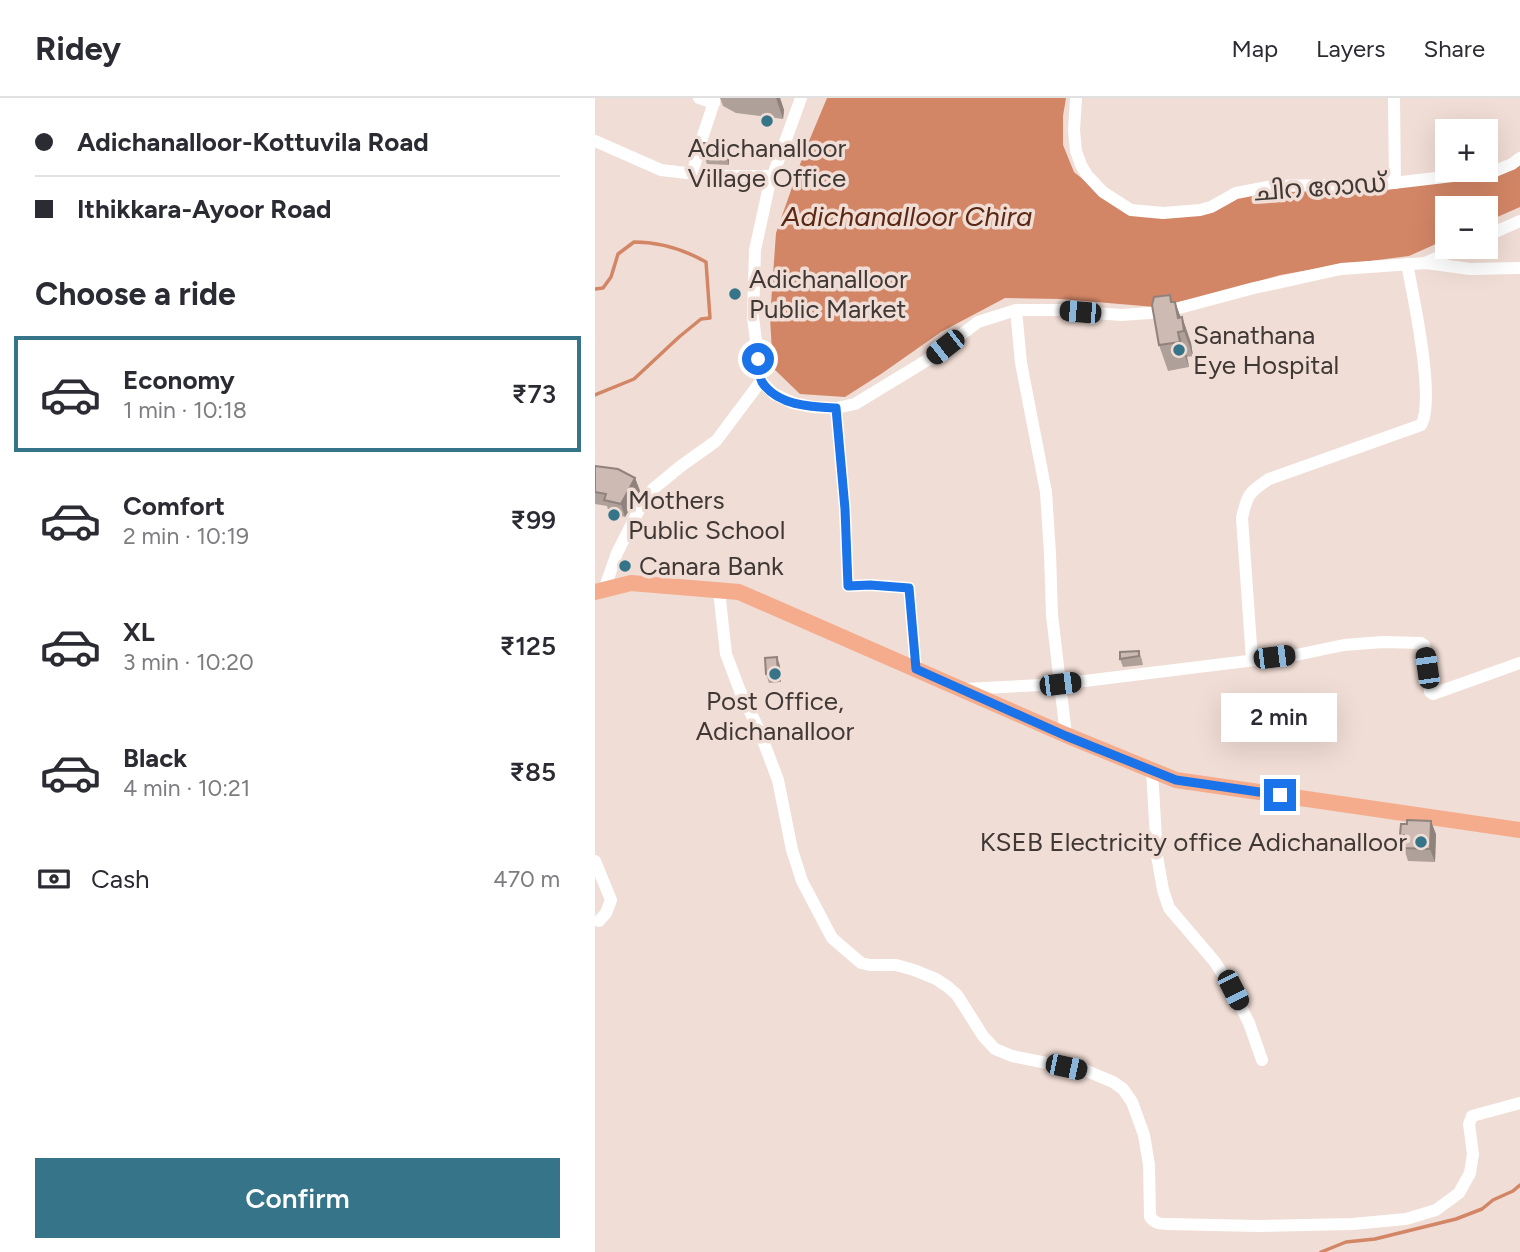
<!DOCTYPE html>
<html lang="en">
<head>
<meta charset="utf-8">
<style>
  :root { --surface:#fff; --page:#f7f7f7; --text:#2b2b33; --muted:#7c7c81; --line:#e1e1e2; --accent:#357489 }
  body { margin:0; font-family:Figtree,"Noto Sans Malayalam",sans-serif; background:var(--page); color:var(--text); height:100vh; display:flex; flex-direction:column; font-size:26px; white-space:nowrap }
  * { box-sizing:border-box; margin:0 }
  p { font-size:23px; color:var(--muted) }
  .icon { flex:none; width:38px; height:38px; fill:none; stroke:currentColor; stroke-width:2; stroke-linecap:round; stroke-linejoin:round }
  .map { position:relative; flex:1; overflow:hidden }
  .drawer { display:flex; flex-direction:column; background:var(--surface); width:595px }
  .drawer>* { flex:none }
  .hud { display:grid; align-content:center; height:154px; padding:0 35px; background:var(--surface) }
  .buttons { position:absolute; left:840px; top:21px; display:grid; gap:14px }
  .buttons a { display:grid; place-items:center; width:63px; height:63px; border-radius:0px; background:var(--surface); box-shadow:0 7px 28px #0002; font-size:35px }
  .end { position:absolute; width:32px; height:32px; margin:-16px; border:9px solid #1a73e8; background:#fff; box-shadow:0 0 0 4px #fff }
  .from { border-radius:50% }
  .bubble { position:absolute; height:49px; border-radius:0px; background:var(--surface); box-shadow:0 7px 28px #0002; font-size:23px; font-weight:600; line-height:49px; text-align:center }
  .car { position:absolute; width:21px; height:42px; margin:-21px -10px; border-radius:9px; box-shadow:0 0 5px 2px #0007; background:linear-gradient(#222 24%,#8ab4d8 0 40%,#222 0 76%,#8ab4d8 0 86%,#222 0) }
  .hud b { display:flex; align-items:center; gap:24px; height:66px; font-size:26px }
  .hud b+b { border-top:2px solid var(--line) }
  .hud i { width:18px; height:18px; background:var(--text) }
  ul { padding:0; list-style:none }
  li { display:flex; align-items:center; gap:21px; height:116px; margin:0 14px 10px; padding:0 21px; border:4px solid transparent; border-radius:0px }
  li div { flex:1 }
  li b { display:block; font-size:26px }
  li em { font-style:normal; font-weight:600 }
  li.active { border-color:var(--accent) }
  li>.icon { width:63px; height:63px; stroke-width:1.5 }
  h2 { padding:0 35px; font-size:32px; line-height:84px }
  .pay { display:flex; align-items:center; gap:18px; height:77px; padding:0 35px; font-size:26px }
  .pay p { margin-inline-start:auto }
  .cta { display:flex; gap:14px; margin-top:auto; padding:14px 35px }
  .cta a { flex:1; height:80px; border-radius:0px; background:var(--accent); color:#fff; font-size:28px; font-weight:600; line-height:80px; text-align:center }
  header { display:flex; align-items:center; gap:42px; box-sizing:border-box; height:98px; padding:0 35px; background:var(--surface); border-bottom:2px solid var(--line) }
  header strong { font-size:33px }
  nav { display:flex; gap:38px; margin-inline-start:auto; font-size:24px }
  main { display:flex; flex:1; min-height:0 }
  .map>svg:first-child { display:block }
  .water { fill:#d38666 }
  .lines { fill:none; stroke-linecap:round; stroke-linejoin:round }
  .stream { stroke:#d38666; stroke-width:3.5 }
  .minor { stroke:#fff; stroke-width:12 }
  .major { stroke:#f4ac8c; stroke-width:16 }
  .wall { fill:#b0a09a }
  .shaded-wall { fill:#90827d }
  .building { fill:#cdbab3; stroke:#90827d; stroke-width:2 }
  .route { stroke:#1a73e8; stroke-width:9 }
  .poi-dot { fill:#357489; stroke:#f0ddd5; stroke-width:2.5 }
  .labels { text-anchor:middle; stroke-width:7; stroke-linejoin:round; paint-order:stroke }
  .poi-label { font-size:26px; fill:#3f3835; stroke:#f0ddd5; text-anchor:start }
  .street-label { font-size:26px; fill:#3f3835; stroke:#f0ddd5 }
  .water-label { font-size:28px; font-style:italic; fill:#5b2913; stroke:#f0ddd5 }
</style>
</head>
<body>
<header>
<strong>Ridey</strong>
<nav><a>Map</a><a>Layers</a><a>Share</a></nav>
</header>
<main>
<section class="drawer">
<div class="hud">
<b><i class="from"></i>Adichanalloor-Kottuvila Road</b>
<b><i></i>Ithikkara-Ayoor Road</b>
</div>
<h2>Choose a ride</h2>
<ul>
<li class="active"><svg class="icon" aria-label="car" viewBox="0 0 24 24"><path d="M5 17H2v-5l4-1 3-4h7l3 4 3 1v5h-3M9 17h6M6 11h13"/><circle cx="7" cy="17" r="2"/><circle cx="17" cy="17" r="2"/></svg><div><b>Economy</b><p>1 min · 10:18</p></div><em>₹73</em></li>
<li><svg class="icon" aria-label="car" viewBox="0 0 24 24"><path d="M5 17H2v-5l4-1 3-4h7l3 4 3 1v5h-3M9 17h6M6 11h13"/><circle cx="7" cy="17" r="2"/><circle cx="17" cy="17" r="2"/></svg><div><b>Comfort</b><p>2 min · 10:19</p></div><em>₹99</em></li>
<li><svg class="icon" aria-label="car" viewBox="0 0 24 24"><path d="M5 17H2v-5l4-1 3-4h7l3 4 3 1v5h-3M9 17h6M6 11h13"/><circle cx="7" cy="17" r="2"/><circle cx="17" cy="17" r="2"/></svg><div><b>XL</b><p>3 min · 10:20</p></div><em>₹125</em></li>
<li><svg class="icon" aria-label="car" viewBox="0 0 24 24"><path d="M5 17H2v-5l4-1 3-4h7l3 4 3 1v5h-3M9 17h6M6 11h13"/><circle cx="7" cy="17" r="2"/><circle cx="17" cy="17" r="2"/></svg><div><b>Black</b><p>4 min · 10:21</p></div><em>₹85</em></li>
</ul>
<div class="pay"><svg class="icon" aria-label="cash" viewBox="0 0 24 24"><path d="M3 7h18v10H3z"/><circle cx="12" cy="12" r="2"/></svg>Cash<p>470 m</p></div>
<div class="cta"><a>Confirm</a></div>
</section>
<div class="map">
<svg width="925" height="1154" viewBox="0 0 925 1154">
  <rect width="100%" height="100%" fill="#f0ddd5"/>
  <!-- water -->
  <polygon class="water" points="232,0 471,0 468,18 468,47 479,74 516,104 547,119 651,97 902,78 925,64 925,109 891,124 891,110 852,110 852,141 814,158 736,168 685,177 612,198 560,209 466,201 410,200 346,234 286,276 250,299 205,296 178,270 175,220 181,135 209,55"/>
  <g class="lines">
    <!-- stream -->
    <g class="stream">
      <path d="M0 191 8 190 16 179 23 156 39 144C65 144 88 151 111 164L115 220 106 221 84 239 39 281 0 297"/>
      <polyline points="726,1154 751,1144 780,1141 861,1121 887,1111 898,1102 918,1093 925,1087"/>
    </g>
    <!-- minor -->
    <g class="minor">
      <polyline points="104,0 119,5"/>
      <polyline points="206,0 174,88 160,152 158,219 166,283 179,296 198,305 218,309 241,310 260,306 334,261 383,224 421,212 465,212 526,217 569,214 659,190 746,171 831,165 875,171 925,170"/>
      <polyline points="481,0 479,32 481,53 486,67 492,77 508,94 536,112 568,115 605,112 616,109 641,95 678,88 790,86 900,73 917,66 925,60"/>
      <polyline points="799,0 800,85"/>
      <polyline points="0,43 66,72 117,78 178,78"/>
      <path d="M98 76C102 49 113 26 120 0"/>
      <polyline points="891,138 925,123"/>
      <polyline points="832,164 867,149"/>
      <polyline points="421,212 426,265 451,394 455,456 457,517 471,637"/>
      <polyline points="241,310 250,411 253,488 275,487 314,490 321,571"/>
      <polyline points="9,492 22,455 49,402 58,391 86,368 121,343 166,283"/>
      <path d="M124 493 131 556 145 593 164 632 183 682 197 752 207 783 237 840 266 865 275 867H301L319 872 341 881 353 889 362 897 388 938 400 951 417 958 492 973 518 984 528 991 537 1004 549 1037 554 1067 555 1119C561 1126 565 1126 573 1126L663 1128 757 1126 811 1121 841 1112 864 1095 875 1075 878 1056 874 1026 877 1018 925 1005"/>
      <path d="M657 562 647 420C652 397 654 394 674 381L826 327C841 302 818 197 812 166"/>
      <polyline points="370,591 465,586 701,557 749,547 788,544 826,545 829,547 835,594 838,596 925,565"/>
      <polyline points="557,672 562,758 568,792 574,810 620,864 638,893 654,925 667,962"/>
      <polyline points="0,763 16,802 11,815 4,823"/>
    </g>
    <!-- major -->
    <polyline class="major" points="0,494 36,485 144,494 471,637 581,682 925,732"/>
  </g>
  <!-- wall -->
  <g class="wall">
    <polygon points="125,0 185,0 189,12 188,21 141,15 128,8"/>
    <polygon points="134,54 134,67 112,66 109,58"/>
    <polygon points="575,197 578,204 580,204 586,220 587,219 596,245 598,258 592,259 594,269 573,273 564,247"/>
    <polygon points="0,368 40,380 45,393 30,419 14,415 12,408 0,406"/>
    <polygon points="544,553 547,562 548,567 528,569 525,561"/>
    <polygon points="185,568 186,584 174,585 171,576"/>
    <polygon points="841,736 840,764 813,763 805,737"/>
  </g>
  <!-- shaded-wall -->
  <g class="shaded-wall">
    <polygon points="181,0 185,0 189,12 188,21"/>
    <polygon points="131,46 134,54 134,67 131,58"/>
    <polygon points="575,197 582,217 580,204 588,226 587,219 596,245 598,258 589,233 576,204"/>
    <polygon points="583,234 592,259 594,269 585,244"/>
    <polygon points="40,380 45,393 30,419 26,406"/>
    <polygon points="182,559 185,568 186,584 183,576"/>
    <polygon points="836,723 841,736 840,764 835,751"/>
  </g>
  <!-- building -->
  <g class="building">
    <polygon points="109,45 131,46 131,58 109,58"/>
    <polygon points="575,197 576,204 580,204 583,220 587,219 589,233 583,234 585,244 564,247 557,207 559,199"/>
    <polygon points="0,368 23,371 40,380 26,406 9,402 11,396 0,394"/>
    <polygon points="544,553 544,558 525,561 525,554"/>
    <polygon points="182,559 183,576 171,576 170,560"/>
    <polygon points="812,722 836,723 835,751 809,750 809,737 805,737 806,726 812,726"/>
  </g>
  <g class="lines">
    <!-- route -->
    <path class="route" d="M163 261C164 268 164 278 167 284 182 308 217 309 241 310L250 411 253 488 275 487 314 490 321 571 471 638 581 682 685 697"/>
  </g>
  <!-- markers -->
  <g class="poi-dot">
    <circle cx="172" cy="23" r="7"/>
    <circle cx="140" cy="196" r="7"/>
    <circle cx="584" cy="252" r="7"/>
    <circle cx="19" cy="417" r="7"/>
    <circle cx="30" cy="468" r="7"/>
    <circle cx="180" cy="576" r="7"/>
    <circle cx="826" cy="744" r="7"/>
  </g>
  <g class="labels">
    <!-- poi labels -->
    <g class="poi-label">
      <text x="172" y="59" text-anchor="middle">Adichanalloor<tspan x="172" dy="30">Village Office</tspan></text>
      <text x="154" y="190">Adichanalloor<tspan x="154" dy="30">Public Market</tspan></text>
      <text x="598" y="246">Sanathana<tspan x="598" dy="30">Eye Hospital</tspan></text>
      <text x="33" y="411">Mothers<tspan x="33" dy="30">Public School</tspan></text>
      <text x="44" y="477">Canara Bank</text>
      <text x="180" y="612" text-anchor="middle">Post Office,<tspan x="180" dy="30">Adichanalloor</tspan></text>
      <text x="812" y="753" text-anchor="end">KSEB Electricity office Adichanalloor</text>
    </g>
    <!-- street labels -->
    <g class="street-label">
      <text transform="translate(725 89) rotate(-4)" y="9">ചിറ റോഡ്</text>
    </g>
    <!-- water labels -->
    <g class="water-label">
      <text x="312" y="128">Adichanalloor Chira</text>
    </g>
  </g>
</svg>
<div class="buttons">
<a>+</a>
<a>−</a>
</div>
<i class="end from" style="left:163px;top:261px"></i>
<i class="end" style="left:685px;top:697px"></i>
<div class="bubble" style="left:626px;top:595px;width:116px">2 min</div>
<i class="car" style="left:485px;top:214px;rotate:275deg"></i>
<i class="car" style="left:350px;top:249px;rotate:232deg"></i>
<i class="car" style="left:679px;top:559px;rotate:83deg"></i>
<i class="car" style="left:832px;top:570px;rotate:352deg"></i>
<i class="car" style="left:465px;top:586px;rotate:83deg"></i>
<i class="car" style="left:638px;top:892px;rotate:153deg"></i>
<i class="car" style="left:471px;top:969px;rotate:102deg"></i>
</div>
</main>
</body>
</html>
